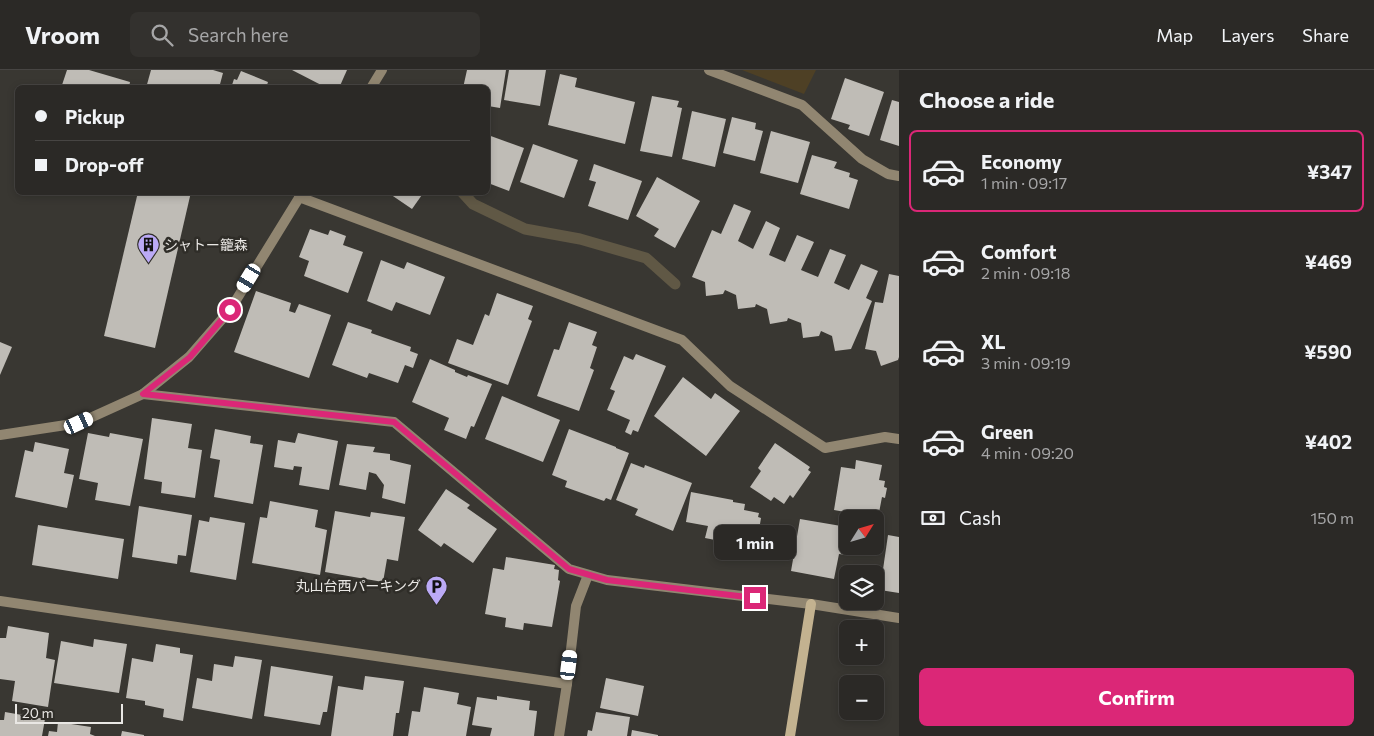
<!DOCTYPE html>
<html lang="en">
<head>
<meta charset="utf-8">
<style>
  :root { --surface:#2b2926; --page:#33312e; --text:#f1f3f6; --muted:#a6a6a7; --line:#474543; --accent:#db2777 }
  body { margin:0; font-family:Commissioner,"Noto Sans JP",sans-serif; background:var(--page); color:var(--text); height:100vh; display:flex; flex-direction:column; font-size:19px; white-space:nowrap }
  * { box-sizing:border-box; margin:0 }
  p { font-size:16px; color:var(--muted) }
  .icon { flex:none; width:28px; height:28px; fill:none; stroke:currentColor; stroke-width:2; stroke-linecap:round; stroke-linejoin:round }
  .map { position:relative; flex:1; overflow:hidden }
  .panel { display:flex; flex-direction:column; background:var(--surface); width:475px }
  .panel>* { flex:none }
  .guide { position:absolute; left:15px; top:15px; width:475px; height:110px; border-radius:8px; box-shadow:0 2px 8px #0003,0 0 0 1px var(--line); display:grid; align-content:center; height:110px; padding:0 20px; background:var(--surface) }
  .needle { width:32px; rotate:53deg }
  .fabs { position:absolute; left:839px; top:440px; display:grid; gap:10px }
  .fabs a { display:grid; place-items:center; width:45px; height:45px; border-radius:8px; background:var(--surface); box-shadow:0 2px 8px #0003,0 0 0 1px var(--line); font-size:25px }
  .scale { position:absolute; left:15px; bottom:12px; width:108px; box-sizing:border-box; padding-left:5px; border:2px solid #e9e7e4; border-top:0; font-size:14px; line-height:18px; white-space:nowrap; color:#e9e7e4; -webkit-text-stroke:4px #2f2d28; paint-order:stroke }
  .end { position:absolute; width:22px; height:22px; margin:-11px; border:6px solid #db2777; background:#fff; box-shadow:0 0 0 2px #fff }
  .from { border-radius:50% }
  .bubble { position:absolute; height:35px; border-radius:8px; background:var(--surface); box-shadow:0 2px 8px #0003,0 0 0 1px var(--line); font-size:16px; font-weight:700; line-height:35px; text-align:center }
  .car { position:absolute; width:15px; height:30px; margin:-15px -8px; border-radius:6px; box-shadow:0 0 4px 1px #0007; background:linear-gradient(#fff 24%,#345 0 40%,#fff 0 76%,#345 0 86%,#fff 0) }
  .guide b { display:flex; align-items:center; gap:18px; height:48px; font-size:19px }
  .guide b+b { border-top:1px solid var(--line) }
  .guide i { width:12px; height:12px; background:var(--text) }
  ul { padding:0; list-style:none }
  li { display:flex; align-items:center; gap:15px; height:82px; margin:0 10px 8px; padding:0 10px; border:2px solid transparent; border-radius:8px }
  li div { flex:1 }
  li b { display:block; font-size:19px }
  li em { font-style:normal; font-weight:700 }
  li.on { border-color:var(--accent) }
  li>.icon { width:45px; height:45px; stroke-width:1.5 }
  h2 { padding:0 20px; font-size:22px; line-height:60px }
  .pay { display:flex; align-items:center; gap:12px; height:55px; padding:0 20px; font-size:19px }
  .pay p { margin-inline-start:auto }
  .cta { display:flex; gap:10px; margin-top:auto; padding:10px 20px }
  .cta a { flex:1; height:58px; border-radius:8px; background:var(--accent); color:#fff; font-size:20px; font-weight:700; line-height:58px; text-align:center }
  header { display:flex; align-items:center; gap:30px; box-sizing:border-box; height:70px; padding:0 25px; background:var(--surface); border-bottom:1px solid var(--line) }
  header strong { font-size:24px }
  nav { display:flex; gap:28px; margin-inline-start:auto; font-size:18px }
  .search { width:350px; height:45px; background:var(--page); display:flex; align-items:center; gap:12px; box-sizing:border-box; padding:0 18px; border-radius:8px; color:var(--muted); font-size:19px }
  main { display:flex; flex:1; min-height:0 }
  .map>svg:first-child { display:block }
  .green { fill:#4e4025 }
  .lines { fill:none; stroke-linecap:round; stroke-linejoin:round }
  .stream { stroke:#605845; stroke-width:11 }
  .building { fill:#bfbcb6 }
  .street { stroke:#918671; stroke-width:10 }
  .secondary { stroke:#c3b290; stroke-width:10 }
  .route { stroke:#db2777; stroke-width:6 }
  .labels { text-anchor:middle; stroke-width:5; stroke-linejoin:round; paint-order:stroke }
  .poi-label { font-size:14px; fill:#e9e7e4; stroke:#2f2d28; text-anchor:start }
</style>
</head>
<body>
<header>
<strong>Vroom</strong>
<div class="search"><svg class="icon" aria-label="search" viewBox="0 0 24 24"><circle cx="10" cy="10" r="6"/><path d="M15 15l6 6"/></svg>Search here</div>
<nav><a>Map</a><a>Layers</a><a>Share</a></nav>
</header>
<main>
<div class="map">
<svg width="899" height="666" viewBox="0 0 899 666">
  <rect width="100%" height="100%" fill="#393732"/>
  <!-- green -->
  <polygon class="green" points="742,0 816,0 804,24"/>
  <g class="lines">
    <!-- stream -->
    <polyline class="stream" points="462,122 473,134 525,159 580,169 646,188 675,214"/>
  </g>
  <!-- building -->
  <g class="building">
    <polygon points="67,0 89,0 130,12 129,18 61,18"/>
    <polygon points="151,0 213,0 223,3 219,18 146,18"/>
    <polygon points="292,0 347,0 339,18 327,18"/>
    <polygon points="467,0 506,0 500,38 488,36 488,18 463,18"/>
    <polygon points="509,0 546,0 540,36 504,30"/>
    <polygon points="241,1 268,12 266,18 231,18 234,9 237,10"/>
    <polygon points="560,4 577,8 575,17 635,32 625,74 548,55"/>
    <polygon points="845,8 884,22 869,66 848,59 850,55 831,49"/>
    <polygon points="652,26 679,31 677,37 682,38 672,87 640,81"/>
    <polygon points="892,30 899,32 899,76 880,70"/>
    <polygon points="692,41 726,49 715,97 682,89"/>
    <polygon points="732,47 756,53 755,59 763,61 755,91 723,83"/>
    <polygon points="771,61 810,72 798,113 760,103"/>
    <polygon points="488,65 524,78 509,121 488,113"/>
    <polygon points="533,74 578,90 564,128 520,112"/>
    <polygon points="812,85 837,92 834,98 850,103 849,107 858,110 849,139 800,124"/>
    <polygon points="594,94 642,111 628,150 588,136 596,112 589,110"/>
    <polygon points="657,107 700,131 675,178 654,166 659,159 636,146"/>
    <polygon points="138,122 191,122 155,278 104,266"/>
    <polygon points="387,122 424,122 412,139"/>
    <polygon points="734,134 751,141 738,171 753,179 766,151 780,158 769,185 785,192 797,165 814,172 801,200 818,207 830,179 846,185 834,213 849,220 861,194 878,201 866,228 872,231 851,279 835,281 832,266 821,261 819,266 803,268 801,253 788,248 787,251 770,254 767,239 756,234 755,237 738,239 736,225 725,220 723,224 706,226 705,212 692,207 712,160 721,164"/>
    <polygon points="310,159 328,165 330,160 346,166 343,175 363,182 348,223 304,206 309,191 299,187"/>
    <polygon points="381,190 404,199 407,192 445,207 430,245 396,232 392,241 367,231"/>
    <polygon points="889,204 899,206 899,287 898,290 881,296 876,281 865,279 875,232 883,233"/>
    <polygon points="256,221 291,233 289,241 295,243 299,234 331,245 309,308 234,282"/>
    <polygon points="497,223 533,236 528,249 532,251 508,315 448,293 457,269 473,275 485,244 489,246"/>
    <polygon points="348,252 372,260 371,263 411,277 410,281 418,284 413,298 405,295 398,313 369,303 367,308 332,295"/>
    <polygon points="569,252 597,262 592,275 597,277 590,298 594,300 579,341 537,326 554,279 559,280"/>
    <polygon points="0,272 12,277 0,305"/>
    <polygon points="636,284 666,296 638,362 633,360 631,365 625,362 630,350 607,340 615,321 610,319 624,286 633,290"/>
    <polygon points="430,289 455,300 455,302 467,307 468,305 492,314 474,357 471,356 466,369 444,360 449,348 412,332"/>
    <polygon points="683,307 711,329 715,323 740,341 706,386 654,346"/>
    <polygon points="502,326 560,350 543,392 485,369"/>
    <polygon points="152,348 192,354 188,378 202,380 195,428 161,423 162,412 144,409"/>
    <polygon points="215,359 251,366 250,373 263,375 253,434 214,427 220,390 210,388"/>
    <polygon points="569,359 616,377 616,378 629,383 611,430 606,428 604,431 565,417 567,411 552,405"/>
    <polygon points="88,363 109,367 110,363 143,369 130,436 95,430 98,413 79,409"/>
    <polygon points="298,363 338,371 329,420 299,415 302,397 294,396 293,400 274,397 278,370 295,373"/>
    <polygon points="35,372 69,379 64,403 74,405 67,438 15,427 25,380 33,382"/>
    <polygon points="775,373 810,397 808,400 811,402 793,428 790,425 784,434 774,427 771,431 750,417 761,401 758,398"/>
    <polygon points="347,374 375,377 373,382 390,384 390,390 411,395 405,434 382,428 384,415 376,404 369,402 366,420 339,415"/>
    <polygon points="856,390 882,395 879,410 885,411 884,417 887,418 885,428 882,427 878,448 834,440 841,397 855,399"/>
    <polygon points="631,393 644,398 645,395 692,413 673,461 635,445 638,439 616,430"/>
    <polygon points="446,419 470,435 467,438 497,459 473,493 444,473 441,477 418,460"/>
    <polygon points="691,422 733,430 733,432 745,434 744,440 759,443 758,447 761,448 756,478 705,468 708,456 686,452"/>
    <polygon points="270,431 318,440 315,457 327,460 320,505 252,493 260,447 267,448"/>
    <polygon points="139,436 192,445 186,486 178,485 177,494 132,487"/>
    <polygon points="335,441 370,447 371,442 405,447 398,491 387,489 383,512 325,502"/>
    <polygon points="210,447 245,453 236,510 190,502 199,450 209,452"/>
    <polygon points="800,449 847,457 845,466 848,467 848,476 847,485 839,484 834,509 791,501"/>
    <polygon points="38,455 124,469 118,509 32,495"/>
    <polygon points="888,465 899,467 899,523 880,520"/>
    <polygon points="506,487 555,495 554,499 559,500 558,510 560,511 552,557 524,553 523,560 505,557 506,548 485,544 493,498 504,500"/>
    <polygon points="8,556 49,563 46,588 55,590 48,637 12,631 15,611 0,609 0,568 6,568"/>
    <polygon points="94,569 127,574 119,623 54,613 61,571 93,577"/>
    <polygon points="156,574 180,578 180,583 193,585 183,651 163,647 164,639 145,635 145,631 126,628 132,588 153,592"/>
    <polygon points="235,586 262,590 252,649 192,638 197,608 212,611 214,594 233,597"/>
    <polygon points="271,596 333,606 327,642 323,642 320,655 264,646"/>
    <polygon points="365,606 404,611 399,643 396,643 393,666 331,666 338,616 363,620"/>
    <polygon points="606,608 644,616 638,646 600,638"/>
    <polygon points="424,617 459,623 457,634 471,637 466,666 408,666 412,641 420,642"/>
    <polygon points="497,626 530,631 529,640 537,641 534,666 490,666 492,658 472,655 477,627 497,630"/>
    <polygon points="5,642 45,649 42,666 0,666 0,650 4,650"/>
    <polygon points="596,642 630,647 627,666 587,666 588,660 592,661"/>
    <polygon points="58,652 91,657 90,664 95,666 48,666 49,661 57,662"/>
    <polygon points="632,660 658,665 658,666 631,666"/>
    <polygon points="122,661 144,665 144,666 121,666"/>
  </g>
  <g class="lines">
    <!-- street -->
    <g class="street">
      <polyline points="709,0 802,35 862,89 888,104 899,106"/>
      <polyline points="371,18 382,0"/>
      <polyline points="299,127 682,270 730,316 825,378 885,367 899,369"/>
      <polyline points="143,324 394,352 569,499 607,510 811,534 899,548"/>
      <polyline points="0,365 79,353 143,324 189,287 230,240 302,123"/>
      <polyline points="0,531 567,614"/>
      <polyline points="559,666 567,614 576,536 588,505"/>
    </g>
    <!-- secondary -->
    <polyline class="secondary" points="790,666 811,534"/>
  </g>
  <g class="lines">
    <!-- route -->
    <polyline class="route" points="230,240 190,287 143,324 394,352 569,499 607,510 755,528"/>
  </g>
  <!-- icons -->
  <defs>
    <symbol id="building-pin" viewBox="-11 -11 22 30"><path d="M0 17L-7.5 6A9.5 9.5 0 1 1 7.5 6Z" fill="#bbaaf6" stroke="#2f2d28"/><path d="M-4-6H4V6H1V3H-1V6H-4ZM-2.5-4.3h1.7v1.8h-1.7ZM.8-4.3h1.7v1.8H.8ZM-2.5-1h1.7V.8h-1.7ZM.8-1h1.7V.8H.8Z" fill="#111"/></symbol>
    <symbol id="parking-pin" viewBox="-11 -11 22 30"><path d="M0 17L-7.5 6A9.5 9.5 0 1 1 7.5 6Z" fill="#bbaaf6" stroke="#2f2d28"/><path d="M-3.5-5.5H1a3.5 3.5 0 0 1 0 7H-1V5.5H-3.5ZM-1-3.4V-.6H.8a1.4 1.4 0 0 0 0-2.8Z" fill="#111"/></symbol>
  </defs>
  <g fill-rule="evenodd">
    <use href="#building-pin" x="136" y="162" width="25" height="34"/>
    <use href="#parking-pin" x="424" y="504" width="25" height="34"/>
  </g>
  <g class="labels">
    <!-- poi labels -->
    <g class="poi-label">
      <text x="164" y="180">シャトー籠森</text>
      <text x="421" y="521" text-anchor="end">丸山台西パーキング</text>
    </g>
  </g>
</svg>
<div class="fabs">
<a><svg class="needle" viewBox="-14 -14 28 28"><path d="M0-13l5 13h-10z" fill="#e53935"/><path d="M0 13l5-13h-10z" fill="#a6a6a7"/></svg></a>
<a><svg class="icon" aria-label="layers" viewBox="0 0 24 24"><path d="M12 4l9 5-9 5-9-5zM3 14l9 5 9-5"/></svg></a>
<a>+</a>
<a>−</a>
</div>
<div class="scale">20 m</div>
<i class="end from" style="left:230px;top:240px"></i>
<i class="end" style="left:755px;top:528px"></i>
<div class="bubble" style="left:714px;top:455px;width:82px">1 min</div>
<i class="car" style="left:249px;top:208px;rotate:211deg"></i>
<i class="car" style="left:79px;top:353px;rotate:65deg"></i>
<i class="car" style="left:569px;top:595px;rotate:7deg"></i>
<div class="guide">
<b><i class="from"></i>Pickup</b>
<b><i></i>Drop-off</b>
</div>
</div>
<section class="panel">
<h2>Choose a ride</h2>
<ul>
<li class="on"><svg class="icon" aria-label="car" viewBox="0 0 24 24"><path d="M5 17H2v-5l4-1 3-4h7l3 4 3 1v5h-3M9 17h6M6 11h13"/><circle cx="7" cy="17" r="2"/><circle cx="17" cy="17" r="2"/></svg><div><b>Economy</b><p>1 min · 09:17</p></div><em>¥347</em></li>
<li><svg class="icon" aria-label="car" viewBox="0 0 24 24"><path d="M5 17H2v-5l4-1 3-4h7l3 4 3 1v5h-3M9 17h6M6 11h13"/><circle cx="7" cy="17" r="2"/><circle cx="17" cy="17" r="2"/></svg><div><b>Comfort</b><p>2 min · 09:18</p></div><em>¥469</em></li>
<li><svg class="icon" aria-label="car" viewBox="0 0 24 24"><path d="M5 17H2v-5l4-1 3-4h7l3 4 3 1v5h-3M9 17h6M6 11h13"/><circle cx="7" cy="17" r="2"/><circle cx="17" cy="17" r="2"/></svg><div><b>XL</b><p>3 min · 09:19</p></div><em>¥590</em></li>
<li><svg class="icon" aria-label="car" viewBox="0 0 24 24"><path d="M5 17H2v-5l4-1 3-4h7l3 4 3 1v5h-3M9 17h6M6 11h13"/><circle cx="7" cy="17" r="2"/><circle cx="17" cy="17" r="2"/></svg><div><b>Green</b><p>4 min · 09:20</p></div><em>¥402</em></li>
</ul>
<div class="pay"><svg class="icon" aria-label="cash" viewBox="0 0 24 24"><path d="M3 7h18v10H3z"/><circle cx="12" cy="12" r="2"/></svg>Cash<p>150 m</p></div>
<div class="cta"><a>Confirm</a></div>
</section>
</main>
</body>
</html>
